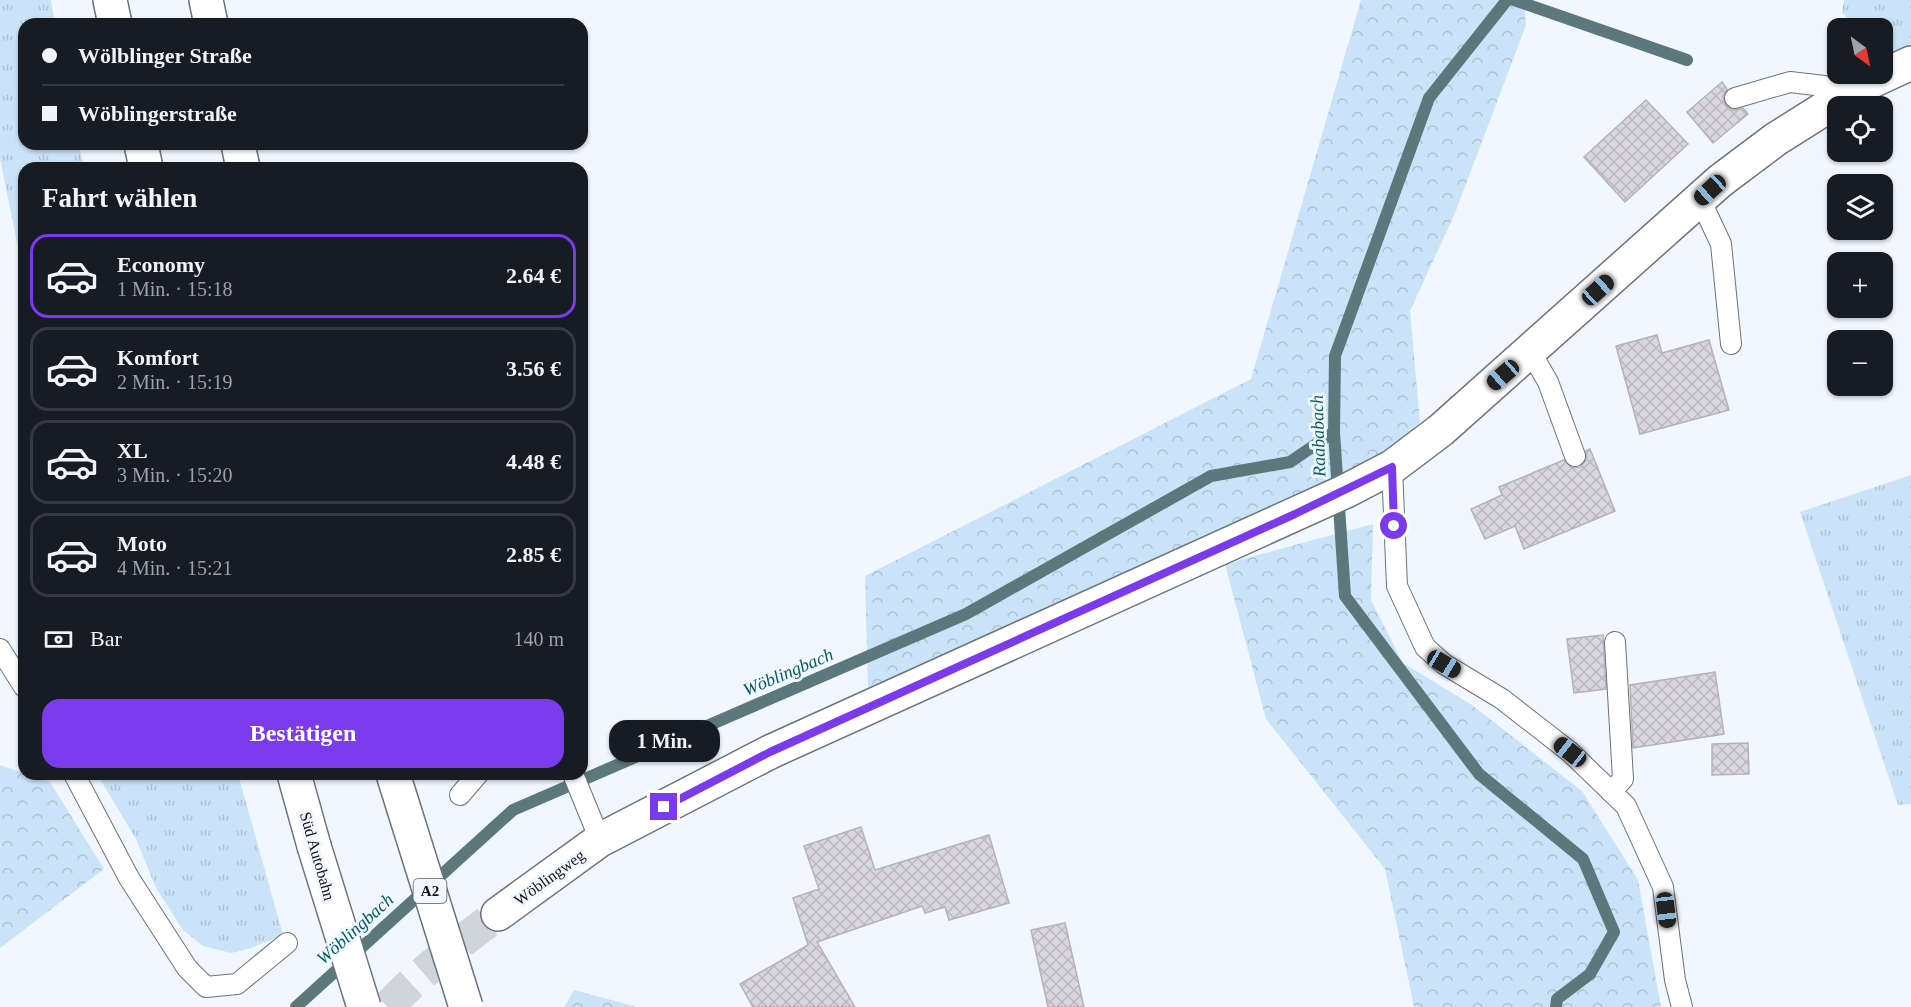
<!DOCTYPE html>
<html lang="de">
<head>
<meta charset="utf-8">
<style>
  :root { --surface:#171b24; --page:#20242c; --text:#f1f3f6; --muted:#9ea1a6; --line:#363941; --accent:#7c3aed }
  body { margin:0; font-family:"Times New Roman",serif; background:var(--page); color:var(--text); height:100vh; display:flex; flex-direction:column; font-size:22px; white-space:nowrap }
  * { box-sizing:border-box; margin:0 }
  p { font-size:20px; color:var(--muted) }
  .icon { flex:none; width:33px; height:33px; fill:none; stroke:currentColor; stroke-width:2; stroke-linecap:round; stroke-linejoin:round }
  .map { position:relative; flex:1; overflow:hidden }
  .drawer { position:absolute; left:18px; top:162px; width:570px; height:618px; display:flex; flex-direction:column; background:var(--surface); border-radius:18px; box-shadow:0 2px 4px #0004 }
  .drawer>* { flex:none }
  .guide { position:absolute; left:18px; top:18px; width:570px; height:132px; border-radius:18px; box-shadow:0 2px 4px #0004; display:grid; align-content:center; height:132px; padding:0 24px; background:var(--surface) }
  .needle { width:39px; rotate:147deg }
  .controls { position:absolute; left:1827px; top:18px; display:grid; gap:12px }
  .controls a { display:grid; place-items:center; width:66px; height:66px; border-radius:12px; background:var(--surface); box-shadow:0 2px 4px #0004; font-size:30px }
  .end { position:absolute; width:27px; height:27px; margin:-14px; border:8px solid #7c3aed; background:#fff; box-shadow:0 0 0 3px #fff }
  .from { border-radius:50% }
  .bubble { position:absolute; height:42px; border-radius:18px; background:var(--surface); box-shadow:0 2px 4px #0004; font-size:20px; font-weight:600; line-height:42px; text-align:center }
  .car { position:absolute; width:18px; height:36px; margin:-18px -9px; border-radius:8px; box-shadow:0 0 4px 2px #0007; background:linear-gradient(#222 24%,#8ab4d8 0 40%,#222 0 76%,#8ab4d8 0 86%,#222 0) }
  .guide b { display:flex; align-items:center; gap:21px; height:57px; font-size:22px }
  .guide b+b { border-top:2px solid var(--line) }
  .guide i { width:15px; height:15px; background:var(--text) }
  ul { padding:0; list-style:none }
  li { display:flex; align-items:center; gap:18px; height:84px; margin:0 12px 9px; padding:0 12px; border:3px solid var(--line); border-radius:18px }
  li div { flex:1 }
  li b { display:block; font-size:22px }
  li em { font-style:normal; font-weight:600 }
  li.active { border-color:var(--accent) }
  li>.icon { width:54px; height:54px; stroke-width:1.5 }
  h2 { padding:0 24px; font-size:27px; line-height:72px }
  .pay { display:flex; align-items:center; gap:15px; height:66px; padding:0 24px; font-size:22px }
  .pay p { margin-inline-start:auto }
  .button { display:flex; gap:12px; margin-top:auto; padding:12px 24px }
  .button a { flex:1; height:69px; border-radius:18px; background:var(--accent); color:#fff; font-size:24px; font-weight:600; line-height:69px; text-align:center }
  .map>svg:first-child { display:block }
  .grass { fill:url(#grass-tufts) }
  .forest { fill:url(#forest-crowns) }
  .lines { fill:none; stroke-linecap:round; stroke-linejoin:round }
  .stream { stroke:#5c787c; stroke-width:12 }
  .building { fill:url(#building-cross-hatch); stroke:#b5b2bb; stroke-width:1.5 }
  .minor-tunnel { stroke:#cfd5db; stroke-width:33; stroke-dasharray:33 16; stroke-linecap:butt }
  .service-casing { stroke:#6c7379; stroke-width:22 }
  .minor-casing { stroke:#6c7379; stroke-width:36 }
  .motorway-casing { stroke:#6c7379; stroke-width:36 }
  .service { stroke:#fff; stroke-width:20 }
  .minor { stroke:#fff; stroke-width:33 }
  .motorway { stroke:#fff; stroke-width:33 }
  .motorway-bridge-casing { stroke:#6c7379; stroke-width:36; stroke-linecap:butt }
  .motorway-bridge { stroke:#fff; stroke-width:33 }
  .route { stroke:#7c3aed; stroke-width:8 }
  .labels { text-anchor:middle; stroke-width:6; stroke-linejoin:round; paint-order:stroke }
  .shield { fill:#f0f7fe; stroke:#55595c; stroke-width:1.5 }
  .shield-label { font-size:15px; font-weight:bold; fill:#121517 }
  .street-label { font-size:16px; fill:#121517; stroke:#f0f7fe }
  .water-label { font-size:18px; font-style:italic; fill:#005c63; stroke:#f0f7fe }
</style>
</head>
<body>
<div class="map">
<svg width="1911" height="1007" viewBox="0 0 1911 1007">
  <defs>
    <pattern id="grass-tufts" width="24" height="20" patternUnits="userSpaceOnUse" patternTransform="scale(1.5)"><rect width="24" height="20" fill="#cbe3f8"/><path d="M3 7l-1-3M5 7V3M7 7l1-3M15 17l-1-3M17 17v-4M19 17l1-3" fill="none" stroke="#adc2d4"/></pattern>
    <pattern id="forest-crowns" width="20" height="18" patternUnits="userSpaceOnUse" patternTransform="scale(1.5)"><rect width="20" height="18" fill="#cbe3f8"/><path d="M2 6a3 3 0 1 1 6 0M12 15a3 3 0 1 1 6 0" fill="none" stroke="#adc2d4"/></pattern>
    <pattern id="building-cross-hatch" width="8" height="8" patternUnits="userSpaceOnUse" patternTransform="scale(1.5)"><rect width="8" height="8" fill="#d9d6df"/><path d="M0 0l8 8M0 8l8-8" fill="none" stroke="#b9b7bf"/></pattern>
  </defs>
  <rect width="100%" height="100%" fill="#f0f7fe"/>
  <!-- grass -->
  <g class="grass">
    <polygon points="0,0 51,0 55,24 24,24 24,144 79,144 84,168 24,168 24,277 0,159"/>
    <polygon points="1844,0 1911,0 1911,46 1889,56 1883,50 1882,28 1859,28 1842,13"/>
    <polygon points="1911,475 1911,804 1898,805 1800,512"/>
    <polygon points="97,774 238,774 283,935 251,948 231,953 203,946 183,930 156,888 136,839"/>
  </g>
  <!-- forest -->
  <g class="forest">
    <polygon points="1361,0 1524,0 1526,25 1455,213 1410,311 1420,422 1376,460 868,688 865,576 1251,379"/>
    <polygon points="1373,524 1371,600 1403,663 1472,705 1582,791 1638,880 1661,1007 1414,1007 1385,869 1266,719 1225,564"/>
    <polygon points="0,765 50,782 104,869 0,948"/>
    <polygon points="574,990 637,1007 564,1007"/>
  </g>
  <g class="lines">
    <!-- stream -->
    <g class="stream">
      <polyline points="1507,0 1429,98 1335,356 1334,432 1345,596 1479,774 1583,859 1614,932 1590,974 1557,999 1556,1007"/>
      <polyline points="1514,0 1687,60"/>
      <polyline points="296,1007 513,810 966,614 1211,476 1290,462 1334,432"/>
    </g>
  </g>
  <!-- building -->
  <g class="building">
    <polygon points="1722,82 1727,89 1723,96 1726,106 1733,110 1743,108 1748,114 1713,143 1687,112"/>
    <polygon points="1646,100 1688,144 1625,202 1584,157"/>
    <polygon points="1657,335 1662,353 1709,340 1729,410 1640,434 1616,346"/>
    <polygon points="1590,449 1615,511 1524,549 1515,526 1485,539 1471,509 1502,495 1499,487 1564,460 1572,468 1580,467 1587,459 1586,451"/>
    <polygon points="1603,635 1606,689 1574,693 1567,639"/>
    <polygon points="1715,672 1724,734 1633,748 1630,685"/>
    <polygon points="1748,743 1749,774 1712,775 1712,744"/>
    <polygon points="861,827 875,870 989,835 1009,903 949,920 945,907 925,913 922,906 817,942 855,1007 753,1007 740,984 808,945 793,898 819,889 804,846"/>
    <polygon points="1065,923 1084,1007 1048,1007 1031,930"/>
  </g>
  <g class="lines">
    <!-- minor-tunnel -->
    <path class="minor-tunnel" d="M388 1007C420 972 460 943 498 914"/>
    <defs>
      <g id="service">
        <polyline points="1735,98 1790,82 1824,86 1839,99"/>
        <polyline points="1700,199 1721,244 1731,344"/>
        <polyline points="1530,351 1548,382 1575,456"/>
        <polyline points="1392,467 1397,586 1425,647 1444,664 1502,699 1570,752 1626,806 1663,887 1675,980 1682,1007"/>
        <polyline points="0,649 24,687"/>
        <polyline points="74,774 129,878 187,968 206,987 237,984 287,943"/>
        <polyline points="573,774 600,840"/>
        <polyline points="1611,792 1623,779 1615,642"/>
        <polyline points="460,795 478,774"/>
      </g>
      <polyline id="minor" points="498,914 600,840 770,752 1346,491 1392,467 1441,430 1720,181 1776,139 1857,88 1911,63"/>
      <g id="motorway">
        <polyline points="110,0 115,24"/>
        <polyline points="206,0 211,24"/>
        <polyline points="141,144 146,168"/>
        <polyline points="238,144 243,168"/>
        <polyline points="294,774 314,846"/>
      </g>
    </defs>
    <!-- service casing -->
    <use href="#service" class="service-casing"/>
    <!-- minor casing -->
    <use href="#minor" class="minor-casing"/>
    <!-- motorway casing -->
    <use href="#motorway" class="motorway-casing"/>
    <!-- service -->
    <use href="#service" class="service"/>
    <!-- minor -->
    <use href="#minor" class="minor"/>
    <!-- motorway -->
    <use href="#motorway" class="motorway"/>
    <defs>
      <g id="motorway-bridge">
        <polyline points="393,774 466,1007"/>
        <polyline points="314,846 364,1007"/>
      </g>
    </defs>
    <!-- motorway-bridge casing -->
    <use href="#motorway-bridge" class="motorway-bridge-casing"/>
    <!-- motorway-bridge -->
    <use href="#motorway-bridge" class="motorway-bridge"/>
  </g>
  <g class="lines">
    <!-- route -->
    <polyline class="route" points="664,807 770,752 1295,514 1392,467 1394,526"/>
  </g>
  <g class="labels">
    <!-- shield labels -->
    <rect class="shield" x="413.5" y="879" width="33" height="24" rx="4.5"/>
    <g class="shield-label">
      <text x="430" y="896">A2</text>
    </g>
    <!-- street labels -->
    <g class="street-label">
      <text transform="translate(318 856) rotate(74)" y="6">Süd Autobahn</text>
      <text transform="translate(549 877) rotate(-36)" y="6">Wöblingweg</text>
    </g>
    <!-- water labels -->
    <g class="water-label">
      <text transform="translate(1318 436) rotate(-92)" y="6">Raababach</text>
      <text transform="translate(788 672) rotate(-23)" y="6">Wöblingbach</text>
      <text transform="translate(355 929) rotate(-42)" y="6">Wöblingbach</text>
    </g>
  </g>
</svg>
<div class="controls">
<a><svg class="needle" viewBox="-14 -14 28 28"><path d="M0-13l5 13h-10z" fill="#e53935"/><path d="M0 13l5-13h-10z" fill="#9ea1a6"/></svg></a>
<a><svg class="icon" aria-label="locate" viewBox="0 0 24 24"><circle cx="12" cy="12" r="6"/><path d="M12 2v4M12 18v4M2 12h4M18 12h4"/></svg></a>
<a><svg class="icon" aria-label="layers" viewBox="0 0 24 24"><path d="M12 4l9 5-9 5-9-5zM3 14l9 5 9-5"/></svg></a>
<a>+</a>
<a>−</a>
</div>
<i class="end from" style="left:1394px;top:526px"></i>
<i class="end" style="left:664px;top:807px"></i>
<div class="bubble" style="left:609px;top:720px;width:111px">1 Min.</div>
<i class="car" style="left:1710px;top:190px;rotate:228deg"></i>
<i class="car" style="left:1598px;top:290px;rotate:48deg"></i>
<i class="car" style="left:1503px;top:375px;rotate:229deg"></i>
<i class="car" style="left:1444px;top:664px;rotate:121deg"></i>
<i class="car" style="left:1570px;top:752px;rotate:308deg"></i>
<i class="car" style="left:1666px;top:910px;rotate:173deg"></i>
<div class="guide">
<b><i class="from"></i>Wölblinger Straße</b>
<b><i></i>Wöblingerstraße</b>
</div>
<section class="drawer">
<h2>Fahrt wählen</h2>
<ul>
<li class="active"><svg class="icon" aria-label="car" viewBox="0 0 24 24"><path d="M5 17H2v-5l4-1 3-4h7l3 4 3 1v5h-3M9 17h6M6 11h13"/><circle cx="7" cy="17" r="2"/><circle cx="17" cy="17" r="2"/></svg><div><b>Economy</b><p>1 Min. · 15:18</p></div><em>2.64 €</em></li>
<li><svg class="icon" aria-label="car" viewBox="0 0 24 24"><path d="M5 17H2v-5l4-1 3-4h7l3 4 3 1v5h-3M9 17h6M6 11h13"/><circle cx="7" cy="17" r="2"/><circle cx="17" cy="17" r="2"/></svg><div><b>Komfort</b><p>2 Min. · 15:19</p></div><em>3.56 €</em></li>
<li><svg class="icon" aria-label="car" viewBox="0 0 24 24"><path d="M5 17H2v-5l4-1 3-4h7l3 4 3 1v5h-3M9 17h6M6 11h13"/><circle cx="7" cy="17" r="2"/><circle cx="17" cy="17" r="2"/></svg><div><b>XL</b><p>3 Min. · 15:20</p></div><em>4.48 €</em></li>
<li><svg class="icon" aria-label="car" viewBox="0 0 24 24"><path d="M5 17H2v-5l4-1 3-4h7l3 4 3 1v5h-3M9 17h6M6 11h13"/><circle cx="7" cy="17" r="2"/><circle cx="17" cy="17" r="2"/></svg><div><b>Moto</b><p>4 Min. · 15:21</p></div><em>2.85 €</em></li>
</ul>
<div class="pay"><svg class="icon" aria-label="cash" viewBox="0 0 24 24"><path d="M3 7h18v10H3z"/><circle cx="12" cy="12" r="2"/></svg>Bar<p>140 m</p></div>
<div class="button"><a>Bestätigen</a></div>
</section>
</div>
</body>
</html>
